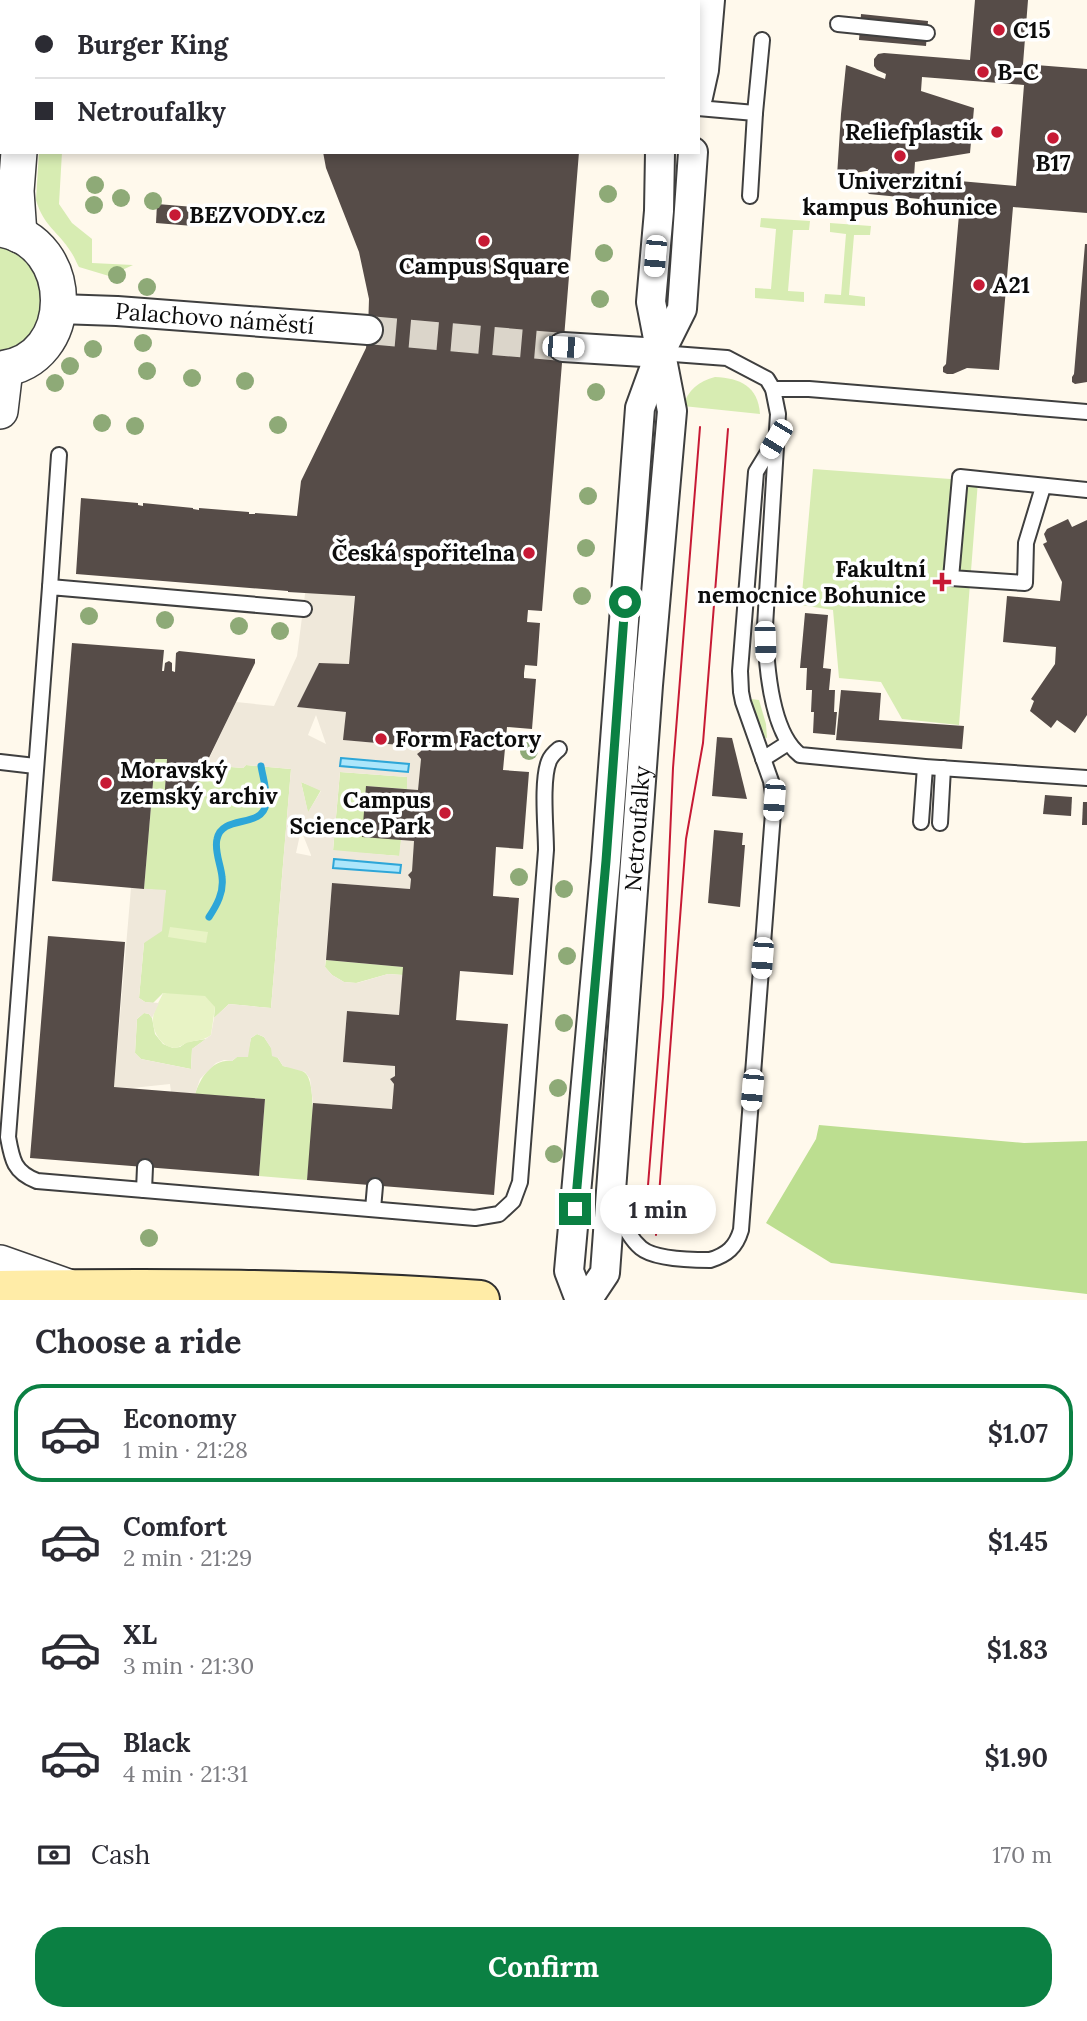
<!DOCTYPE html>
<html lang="en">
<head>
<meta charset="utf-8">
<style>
  :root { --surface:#fff; --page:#f2f2f3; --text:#2b2b33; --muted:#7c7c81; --line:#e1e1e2; --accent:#0b8043 }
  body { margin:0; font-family:Lora,serif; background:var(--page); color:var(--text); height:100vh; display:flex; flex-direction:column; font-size:26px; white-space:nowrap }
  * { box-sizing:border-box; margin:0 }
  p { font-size:23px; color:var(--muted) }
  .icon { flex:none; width:38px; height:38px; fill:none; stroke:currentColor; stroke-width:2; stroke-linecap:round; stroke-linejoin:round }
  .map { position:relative; height:1300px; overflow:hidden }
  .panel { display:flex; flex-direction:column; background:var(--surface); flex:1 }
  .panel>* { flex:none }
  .top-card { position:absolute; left:0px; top:0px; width:700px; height:154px; box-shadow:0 4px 10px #0003; display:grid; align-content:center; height:154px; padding:0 35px; background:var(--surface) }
  .end { position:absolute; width:32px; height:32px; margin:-16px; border:9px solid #0b8043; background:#fff; box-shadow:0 0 0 4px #fff }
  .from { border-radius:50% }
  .bubble { position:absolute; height:49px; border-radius:24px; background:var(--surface); box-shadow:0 4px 10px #0003; font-size:23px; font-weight:700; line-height:49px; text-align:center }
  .car { position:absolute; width:21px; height:42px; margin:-21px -10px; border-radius:9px; box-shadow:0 0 5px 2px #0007; background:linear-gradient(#fff 24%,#345 0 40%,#fff 0 76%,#345 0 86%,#fff 0) }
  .top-card b { display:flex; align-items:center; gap:24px; height:66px; font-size:26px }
  .top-card b+b { border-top:2px solid var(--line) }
  .top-card i { width:18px; height:18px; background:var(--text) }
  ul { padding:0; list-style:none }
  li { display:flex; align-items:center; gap:21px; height:98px; margin:0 14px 10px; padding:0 21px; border:4px solid transparent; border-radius:28px }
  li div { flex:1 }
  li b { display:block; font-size:26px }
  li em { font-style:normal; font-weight:700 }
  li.active { border-color:var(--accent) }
  li>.icon { width:63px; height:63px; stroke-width:1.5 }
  h2 { padding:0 35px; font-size:32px; line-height:84px }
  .pay { display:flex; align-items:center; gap:18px; height:77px; padding:0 35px; font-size:26px }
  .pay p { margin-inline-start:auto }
  .button { display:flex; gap:14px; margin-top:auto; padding:14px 35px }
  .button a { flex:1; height:80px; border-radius:28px; background:var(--accent); color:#fff; font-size:28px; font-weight:700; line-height:80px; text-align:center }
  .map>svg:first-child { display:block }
  .green { fill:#d7ecb2 }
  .forest { fill:#bcde90 }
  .pitch { fill:#e8f3c5 }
  .plaza { fill:#efe8da; fill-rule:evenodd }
  .water { fill:#ace6fb; stroke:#2da6d8; stroke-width:2 }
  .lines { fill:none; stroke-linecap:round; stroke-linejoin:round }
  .stream { stroke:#2da6d8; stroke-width:7 }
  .building { fill:#564c48; fill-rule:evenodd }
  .minor-tunnel { stroke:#dbd5ca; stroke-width:28; stroke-dasharray:28 14; stroke-linecap:butt }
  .service-casing { stroke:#3f3f3f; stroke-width:18 }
  .minor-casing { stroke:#3f3f3f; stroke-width:32 }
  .tertiary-casing { stroke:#3f3f3f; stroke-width:38 }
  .secondary-casing { stroke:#2e2e2e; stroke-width:42 }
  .service { stroke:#fff; stroke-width:14 }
  .minor { stroke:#fff; stroke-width:28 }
  .tertiary { stroke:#fff; stroke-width:35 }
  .secondary { stroke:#ffeca7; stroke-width:38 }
  .tram { stroke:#c71a35; stroke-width:2 }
  .tree { fill:#8eaa77 }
  .route { stroke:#0b8043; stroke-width:9 }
  .poi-dot { fill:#c71a35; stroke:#fff; stroke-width:2.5 }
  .labels { text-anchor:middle; stroke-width:7; stroke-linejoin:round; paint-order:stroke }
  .poi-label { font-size:23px; font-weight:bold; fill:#0c0c0c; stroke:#fff; text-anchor:start }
  .street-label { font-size:23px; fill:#0c0c0c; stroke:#fff }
</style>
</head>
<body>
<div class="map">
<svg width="1087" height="1300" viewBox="0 0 1087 1300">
  <rect width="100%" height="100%" fill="#fff9ec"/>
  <!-- green -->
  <g class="green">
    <path d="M39 152H62L59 204 72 223 92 239V263L133 265 109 276 79 267C76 262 74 256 71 252 58 231 44 227 36 200Z"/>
    <polygon points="761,218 810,221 809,230 793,230 788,291 804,292 804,302 755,298 755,288 771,289 776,229 760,227"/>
    <polygon points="830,223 871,226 870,235 854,235 849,295 865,297 865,306 824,303 825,294 841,295 846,234 830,232"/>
    <polygon points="0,242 38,265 46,322 0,359"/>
    <path d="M715 377C740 378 758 386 760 414L683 406C688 390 699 381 715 377Z"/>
    <polygon points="813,469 978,481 959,725 902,719 881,682 839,678 833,610 801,605"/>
    <polygon points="751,699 759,700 766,724 767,738 762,737"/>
    <path d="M155 759H167L164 804C169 808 182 809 187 805L206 765 243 768 246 765 291 769 271 1008 229 1004 214 1018 215 1007 163 993 153 1003 145 1002 139 998 144 943 166 891 144 889Z"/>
    <polygon points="340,772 407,777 407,789 366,786 401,840 400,856 333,851"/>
    <polygon points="301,782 321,790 308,813"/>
    <polygon points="326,960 403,967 403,975 388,974 356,983 344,982 332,975 325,967"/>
    <polygon points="144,1013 149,1014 152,1018 155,1034 163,1044 173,1048 180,1047 187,1042 206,1039 192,1049 191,1069 141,1059 135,1053 137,1019"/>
    <path d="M257 1034 264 1037 283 1066C289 1067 299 1068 304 1072 320 1082 309 1161 307 1180L259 1176 265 1099 195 1094C201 1077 212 1059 232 1061L249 1047 251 1038Z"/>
  </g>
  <!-- forest -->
  <polygon class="forest" points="819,1125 1024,1143 1087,1141 1087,1294 831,1263 766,1223 816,1139"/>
  <!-- pitch -->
  <g class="pitch">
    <polygon points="170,927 208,932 206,943 168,937"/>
    <path d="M163 993 205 996 215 1007 211 1035C204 1040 198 1040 190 1042 184 1043 180 1048 174 1048 161 1047 152 1031 153 1019 153 1011 160 1000 163 993Z"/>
  </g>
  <!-- plaza -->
  <path class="plaza" d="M346 152H391L395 194H399L400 200 397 201 415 252 418 251 419 258 416 259 424 306 428 307V313H424L421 358 424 360 423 366H419L402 416 374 466 367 493 371 494 369 500H366L361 516 349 664 319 663 297 707 346 712 344 740 422 747 421 751 417 754 421 759 418 790 407 789V777L340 772 333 850 399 856 401 840 414 841 412 871 408 875 411 879 410 889 332 883 325 967 332 975 344 982 357 983 388 974 403 975 399 1015 347 1011 343 1062 395 1066V1076L390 1079 394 1084 392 1109 313 1103 310 1079 305 1072 283 1066 278 1058 272 1056 271 1048 264 1037 257 1034 251 1038 248 1057H237L232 1061 224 1060 216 1063 200 1079 195 1094 171 1092 170 1084 132 1088 114 1087 131 888 166 890 162 931 144 943 139 998 145 1002 159 1003 152 1018 149 1014 144 1013 137 1019 135 1053 141 1059 191 1069 192 1049 211 1035 214 1018 229 1004 271 1008 291 769 246 765 243 768 206 765 236 702 274 706 297 656 305 594 309 552 307 551V545H310L312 517 324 470 381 376 387 304 378 241 360 210 349 175ZM316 715 326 744 308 735ZM342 758 408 764V771L341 766ZM301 782 321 791 308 812ZM301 830 311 855V856L296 853ZM334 860 401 865 400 873 333 868Z"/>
  <!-- water -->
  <g class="water">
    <polygon points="341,758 409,764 408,772 340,766"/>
    <polygon points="334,859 401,865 400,873 333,868"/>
  </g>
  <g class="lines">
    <!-- stream -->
    <path class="stream" d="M209 917C217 905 224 892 222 877 221 865 214 851 217 839 222 814 262 829 266 804 268 793 263 778 261 766"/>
  </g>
  <!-- building -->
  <g class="building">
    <path d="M975 0H1028L1023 64 1087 69V213L1013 207 999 370 967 368 953 374H947L943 372V367L946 364 960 203 869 194 864 188V180L870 175 877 174 878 169 837 176 841 114 846 65 885 79 886 74 877 70 874 66V59L878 54 884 53 970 60ZM922 77 1024 85 1016 186 914 177 915 162 970 153 974 108 921 91Z"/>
    <polygon points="861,14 928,21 926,46 859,40"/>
    <polygon points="323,152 579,152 542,611 528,610 527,622 540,623 537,666 525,665 524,673 524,678 536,679 532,729 507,727 503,770 529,772 523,849 496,847 493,896 519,898 513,975 460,971 456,1020 508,1024 494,1195 307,1180 313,1103 392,1109 394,1084 390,1079 395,1076 395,1066 343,1062 347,1011 399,1015 403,967 326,960 332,883 410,889 411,879 408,875 412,871 414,841 362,837 366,786 418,790 421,759 417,754 421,751 422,747 343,740 346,712 297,707 319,663 349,664 355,596 288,592 288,591 76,574 81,498 138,503 138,505 143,506 143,503 193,508 193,509 199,510 199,508 249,512 249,514 255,514 255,513 297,516 301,481 366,348 368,330 369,299 359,252 326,168"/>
    <polygon points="157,204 194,207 193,226 156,223"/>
    <polygon points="1085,244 1087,244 1087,382 1075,384 1072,382 1072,377 1074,374"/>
    <polygon points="1068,519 1072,527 1087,520 1087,715 1075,733 1057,720 1051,728 1030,711 1034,701 1031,699 1055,664 1056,647 1003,642 1007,596 1060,601 1062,582 1043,544 1047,542 1044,534 1047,529"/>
    <polygon points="805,613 828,615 823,668 831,669 829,690 835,690 834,712 837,712 835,735 813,733 814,712 811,712 812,690 806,690 807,668 800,668"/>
    <polygon points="72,643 164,650 162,671 164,671 165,663 169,661 172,663 172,671 175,672 176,653 179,651 255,659 255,663 185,807 166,806 164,803 167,759 155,759 144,889 52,881"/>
    <polygon points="841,690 881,693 879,720 964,726 962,749 836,740"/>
    <polygon points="717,737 732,738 747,799 712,796"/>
    <polygon points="1045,795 1072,797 1071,816 1043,814"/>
    <polygon points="1083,802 1087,802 1087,825 1082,825"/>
    <polygon points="714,830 743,833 742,845 745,845 740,907 708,903"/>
    <polygon points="48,936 125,942 114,1087 265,1099 259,1176 30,1158"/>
  </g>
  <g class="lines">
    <!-- minor-tunnel -->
    <polyline class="minor-tunnel" points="368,330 563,347"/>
    <defs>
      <g id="service">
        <polyline points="62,2 66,0"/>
        <polyline points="838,24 927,33"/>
        <polyline points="698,108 755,113 750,196"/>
        <polyline points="755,113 762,40"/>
        <path d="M660 353 727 358 767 379 773 389 778 414 765 626C766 661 770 732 800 755L925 767 1087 778"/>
        <polyline points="773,389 809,389 1087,412"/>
        <polyline points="1043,487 1026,543 1025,583 951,578 960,477 1087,490"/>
        <polyline points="50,587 59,455"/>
        <path d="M304 609 50 587 8 1137C12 1160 14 1172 37 1181L475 1218 499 1214 513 1201 520 1182 546 850C546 828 541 781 549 761 551 756 554 753 559 749"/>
        <polyline points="763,759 788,743"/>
        <polyline points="0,762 35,766"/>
        <polyline points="921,822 925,767"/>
        <polyline points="940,823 943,768"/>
        <polyline points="144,1190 145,1167"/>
        <path d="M614 1206C622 1220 628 1237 641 1248 654 1259 692 1260 710 1260 727 1255 736 1247 741 1230L774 800 771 781 743 702 741 692 740 671 756 472 776 439"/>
        <polyline points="373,1209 375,1186"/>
      </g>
      <g id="minor">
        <polyline points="676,2 676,0"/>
        <polyline points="698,97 704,70 710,0"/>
        <path id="s1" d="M59 309 117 311 368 330"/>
        <polyline points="563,347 660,353"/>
        <polyline points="580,1300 569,1271 606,861 640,408 660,353 682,309 693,152"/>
        <path id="s2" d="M587 1300 605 1273 648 685 672 411 651 302 659 211 660 152"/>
      </g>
      <g id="tertiary">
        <polyline points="31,2 31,0"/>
        <polyline points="19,152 16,191 19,235"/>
        <path d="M0 229C78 241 78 361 0 369"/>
        <polyline points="0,411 5,369"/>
        <polyline points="0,1263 68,1287"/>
      </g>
      <path id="secondary" d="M0 1290C160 1288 321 1288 480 1300"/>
    </defs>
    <!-- service casing -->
    <use href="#service" class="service-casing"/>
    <!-- minor casing -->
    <use href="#minor" class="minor-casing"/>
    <!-- tertiary casing -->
    <use href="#tertiary" class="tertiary-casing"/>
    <!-- secondary casing -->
    <use href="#secondary" class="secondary-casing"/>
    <!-- service -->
    <use href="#service" class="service"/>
    <!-- minor -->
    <use href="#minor" class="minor"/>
    <!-- tertiary -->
    <use href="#tertiary" class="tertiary"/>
    <!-- secondary -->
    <use href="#secondary" class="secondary"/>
    <!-- tram -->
    <g class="tram">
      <polyline points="645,1223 663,997 673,768 700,427"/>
      <polyline points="656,1235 686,839 703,743 728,429"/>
    </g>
  </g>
  <!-- trees -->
  <g class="tree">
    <circle cx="95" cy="185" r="9"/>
    <circle cx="608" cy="194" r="9"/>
    <circle cx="121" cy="198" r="9"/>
    <circle cx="153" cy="201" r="9"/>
    <circle cx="94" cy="205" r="9"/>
    <circle cx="604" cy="253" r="9"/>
    <circle cx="117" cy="275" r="9"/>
    <circle cx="147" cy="287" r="9"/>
    <circle cx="600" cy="299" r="9"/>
    <circle cx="143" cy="343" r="9"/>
    <circle cx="93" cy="349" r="9"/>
    <circle cx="70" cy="366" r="9"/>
    <circle cx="147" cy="371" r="9"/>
    <circle cx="192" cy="378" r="9"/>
    <circle cx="245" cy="381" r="9"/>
    <circle cx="55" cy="383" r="9"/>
    <circle cx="596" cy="392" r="9"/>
    <circle cx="102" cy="423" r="9"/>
    <circle cx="278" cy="425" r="9"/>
    <circle cx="135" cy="426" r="9"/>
    <circle cx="588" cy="496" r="9"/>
    <circle cx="586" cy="548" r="9"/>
    <circle cx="582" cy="596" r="9"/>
    <circle cx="89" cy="616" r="9"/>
    <circle cx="165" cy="620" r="9"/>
    <circle cx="239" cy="626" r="9"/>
    <circle cx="280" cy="631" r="9"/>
    <circle cx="529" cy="751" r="9"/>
    <circle cx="519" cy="877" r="9"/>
    <circle cx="564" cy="889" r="9"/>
    <circle cx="567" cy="956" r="9"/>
    <circle cx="564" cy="1023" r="9"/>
    <circle cx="558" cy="1088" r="9"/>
    <circle cx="554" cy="1154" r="9"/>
    <circle cx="149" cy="1238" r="9"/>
  </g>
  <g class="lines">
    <!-- route -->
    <polyline class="route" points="575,1209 606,861 625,602"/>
  </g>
  <!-- markers -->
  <g class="poi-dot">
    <circle cx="999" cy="30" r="7"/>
    <circle cx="983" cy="72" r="7"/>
    <circle cx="997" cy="132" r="7"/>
    <circle cx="1053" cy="138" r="7"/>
    <circle cx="900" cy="156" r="7"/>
    <circle cx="175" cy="215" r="7"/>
    <circle cx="484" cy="241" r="7"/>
    <circle cx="979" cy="285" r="7"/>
    <circle cx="529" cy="553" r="7"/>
    <path d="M938.5 571.5h7v7h7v7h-7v7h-7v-7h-7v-7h7z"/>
    <circle cx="381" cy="739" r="7"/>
    <circle cx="106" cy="783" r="7"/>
    <circle cx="445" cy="813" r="7"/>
  </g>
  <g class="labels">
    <!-- poi labels -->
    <g class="poi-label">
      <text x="1013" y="38">C15</text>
      <text x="997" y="80">B-C</text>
      <text x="983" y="140" text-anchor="end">Reliefplastik</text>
      <text x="1053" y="171" text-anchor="middle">B17</text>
      <text x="900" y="189" text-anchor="middle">Univerzitní<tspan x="900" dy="26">kampus Bohunice</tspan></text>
      <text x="189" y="223">BEZVODY.cz</text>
      <text x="484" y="274" text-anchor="middle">Campus Square</text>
      <text x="993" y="293">A21</text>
      <text x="515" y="561" text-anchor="end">Česká spořitelna</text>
      <text x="926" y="577" text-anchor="end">Fakultní<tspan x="926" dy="26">nemocnice Bohunice</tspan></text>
      <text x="395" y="747">Form Factory</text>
      <text x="120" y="778">Moravský<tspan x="120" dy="26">zemský archiv</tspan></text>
      <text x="431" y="808" text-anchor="end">Campus<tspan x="431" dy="26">Science Park</tspan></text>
    </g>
    <!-- street labels -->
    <g class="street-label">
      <text dy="8" stroke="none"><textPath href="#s1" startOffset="156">Palachovo náměstí</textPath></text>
      <text dy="8" stroke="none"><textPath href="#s2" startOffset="478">Netroufalky</textPath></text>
    </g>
  </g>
</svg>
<i class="end from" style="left:625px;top:602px"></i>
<i class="end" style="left:575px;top:1209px"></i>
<div class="bubble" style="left:600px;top:1185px;width:116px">1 min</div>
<i class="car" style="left:655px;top:256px;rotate:185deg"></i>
<i class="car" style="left:563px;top:347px;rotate:93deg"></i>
<i class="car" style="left:776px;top:439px;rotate:211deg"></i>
<i class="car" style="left:765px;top:642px;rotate:178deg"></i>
<i class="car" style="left:774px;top:800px;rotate:184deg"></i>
<i class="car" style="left:762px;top:958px;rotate:184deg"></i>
<i class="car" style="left:752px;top:1090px;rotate:185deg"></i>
<div class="top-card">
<b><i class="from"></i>Burger King</b>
<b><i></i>Netroufalky</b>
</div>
</div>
<section class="panel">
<h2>Choose a ride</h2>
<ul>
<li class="active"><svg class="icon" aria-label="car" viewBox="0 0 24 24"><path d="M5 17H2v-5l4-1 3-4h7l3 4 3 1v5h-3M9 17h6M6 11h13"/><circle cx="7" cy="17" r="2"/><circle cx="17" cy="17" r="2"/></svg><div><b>Economy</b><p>1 min · 21:28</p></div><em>$1.07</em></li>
<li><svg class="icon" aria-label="car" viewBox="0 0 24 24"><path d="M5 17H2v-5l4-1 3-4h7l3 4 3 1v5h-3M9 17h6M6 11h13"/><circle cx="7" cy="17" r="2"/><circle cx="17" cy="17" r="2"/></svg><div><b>Comfort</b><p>2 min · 21:29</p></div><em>$1.45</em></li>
<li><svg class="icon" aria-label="car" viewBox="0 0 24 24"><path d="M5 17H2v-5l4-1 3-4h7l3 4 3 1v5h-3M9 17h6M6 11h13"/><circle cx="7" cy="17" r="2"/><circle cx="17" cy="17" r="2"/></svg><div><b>XL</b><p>3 min · 21:30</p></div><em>$1.83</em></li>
<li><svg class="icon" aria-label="car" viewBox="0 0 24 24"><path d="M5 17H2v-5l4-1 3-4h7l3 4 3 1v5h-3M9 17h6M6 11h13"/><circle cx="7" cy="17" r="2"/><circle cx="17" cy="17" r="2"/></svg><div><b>Black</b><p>4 min · 21:31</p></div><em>$1.90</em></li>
</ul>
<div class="pay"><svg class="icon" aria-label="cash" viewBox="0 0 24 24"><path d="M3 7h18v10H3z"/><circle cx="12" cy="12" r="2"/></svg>Cash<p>170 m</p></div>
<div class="button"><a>Confirm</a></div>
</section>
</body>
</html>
